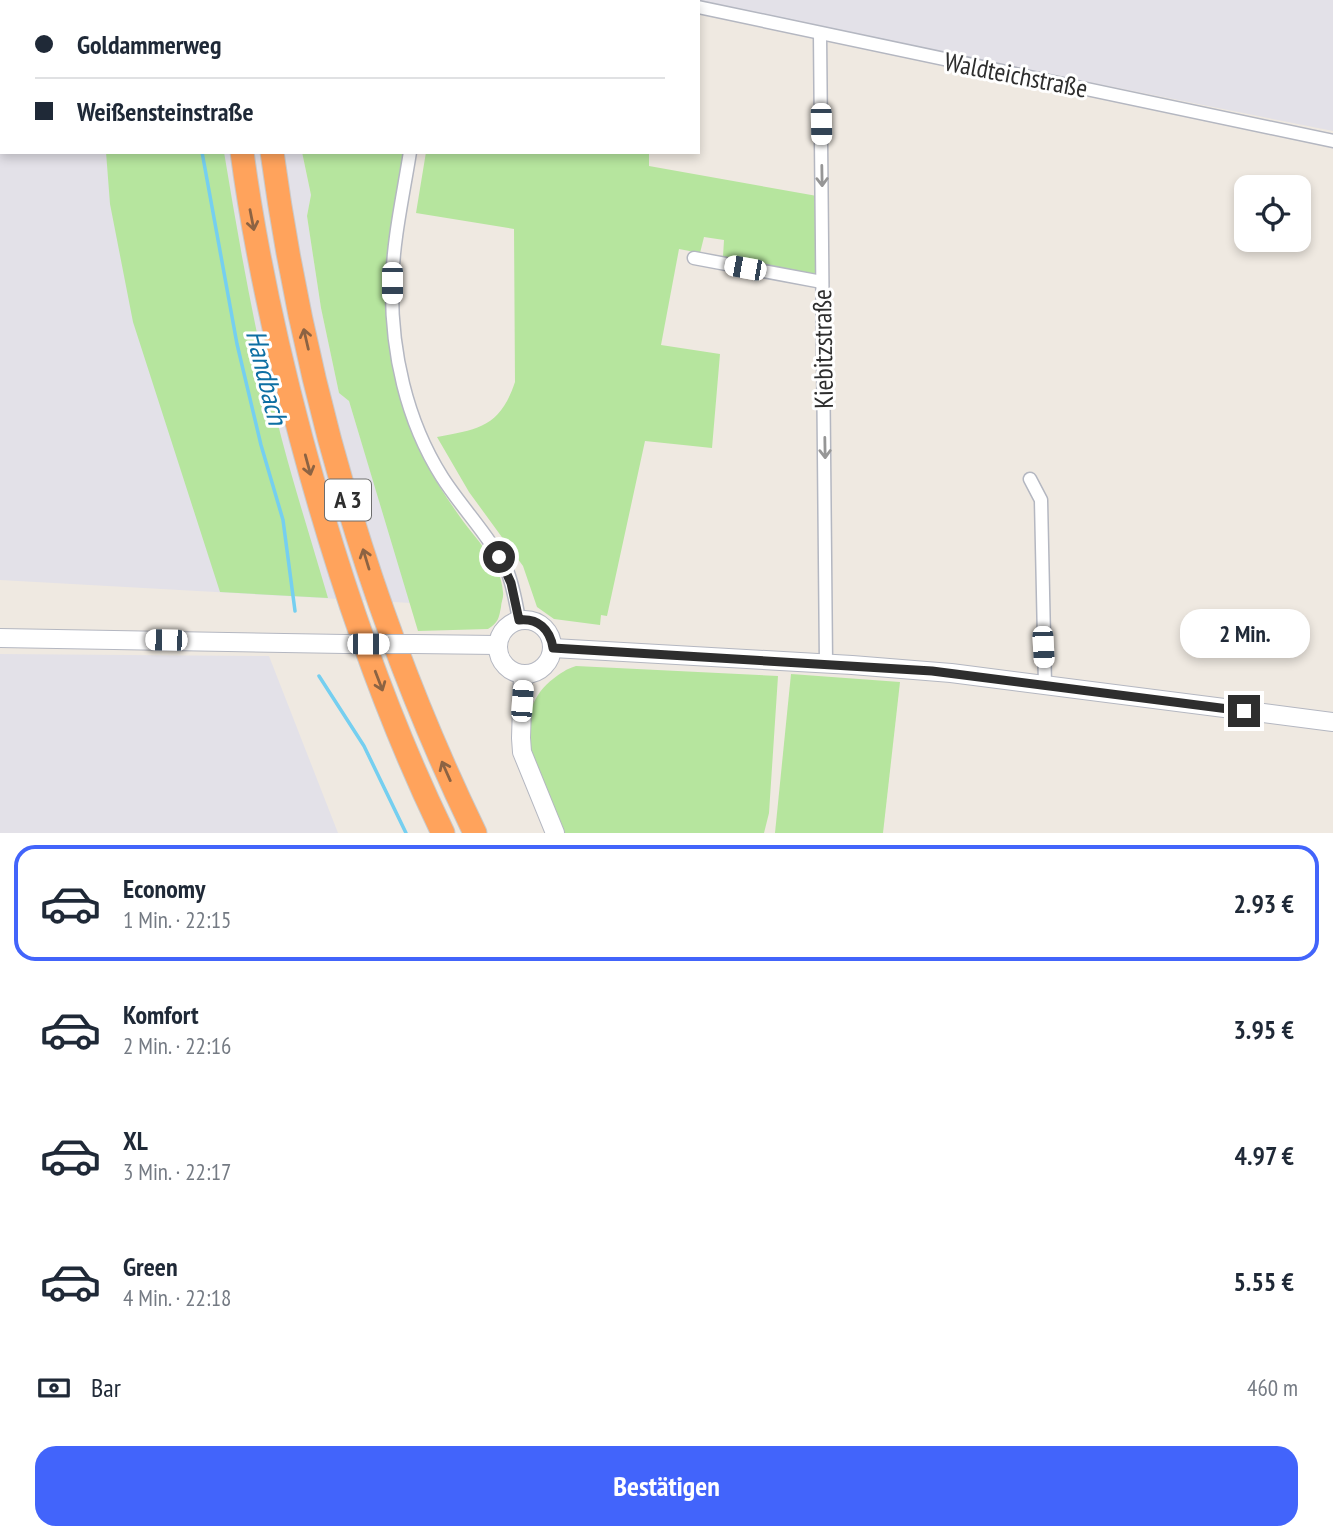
<!DOCTYPE html>
<html lang="de">
<head>
<meta charset="utf-8">
<style>
  :root { --surface:#fff; --page:#f2f2f3; --text:#1f2937; --muted:#747a83; --line:#e0e1e3; --accent:#4264fb }
  body { margin:0; font-family:"PT Sans Narrow",sans-serif; background:var(--page); color:var(--text); height:100vh; display:flex; flex-direction:column; font-size:26px; white-space:nowrap }
  * { box-sizing:border-box; margin:0 }
  p { font-size:23px; color:var(--muted) }
  .icon { flex:none; width:38px; height:38px; fill:none; stroke:currentColor; stroke-width:2; stroke-linecap:round; stroke-linejoin:round }
  .map { position:relative; height:833px; overflow:hidden }
  .side { display:flex; flex-direction:column; background:var(--surface); flex:1 }
  .side>* { flex:none }
  .top-card { position:absolute; left:0px; top:0px; width:700px; height:154px; box-shadow:0 4px 10px #0003; display:grid; align-content:center; height:154px; padding:0 35px; background:var(--surface) }
  .tools { position:absolute; left:1234px; top:175px; display:grid; gap:14px }
  .tools a { display:grid; place-items:center; width:77px; height:77px; border-radius:14px; background:var(--surface); box-shadow:0 4px 10px #0003; font-size:35px }
  .end { position:absolute; width:32px; height:32px; margin:-16px; border:9px solid #2e2e2e; background:#fff; box-shadow:0 0 0 4px #fff }
  .from { border-radius:50% }
  .bubble { position:absolute; height:49px; border-radius:21px; background:var(--surface); box-shadow:0 4px 10px #0003; font-size:23px; font-weight:700; line-height:49px; text-align:center }
  .car { position:absolute; width:21px; height:42px; margin:-21px -10px; border-radius:9px; box-shadow:0 0 5px 2px #0007; background:linear-gradient(#fff 24%,#345 0 40%,#fff 0 76%,#345 0 86%,#fff 0) }
  .top-card b { display:flex; align-items:center; gap:24px; height:66px; font-size:26px }
  .top-card b+b { border-top:2px solid var(--line) }
  .top-card i { width:18px; height:18px; background:var(--text) }
  ul { padding:12px 0 0; list-style:none }
  li { display:flex; align-items:center; gap:21px; height:116px; margin:0 14px 10px; padding:0 21px; border:4px solid transparent; border-radius:21px }
  li div { flex:1 }
  li b { display:block; font-size:26px }
  li em { font-style:normal; font-weight:700 }
  li.current { border-color:var(--accent) }
  li>.icon { width:63px; height:63px; stroke-width:1.5 }
  .pay { display:flex; align-items:center; gap:18px; height:77px; padding:0 35px; font-size:26px }
  .pay p { margin-inline-start:auto }
  .primary-button { display:flex; gap:14px; margin-top:auto; padding:14px 35px }
  .primary-button a { flex:1; height:80px; border-radius:21px; background:var(--accent); color:#fff; font-size:28px; font-weight:700; line-height:80px; text-align:center }
  .map>svg:first-child { display:block }
  .industrial { fill:#e3e1e8 }
  .green { fill:#b6e59e }
  .lines { fill:none; stroke-linecap:round; stroke-linejoin:round }
  .stream { stroke:#75cff0; stroke-width:3.5 }
  .street-casing { stroke:#b4b7c1; stroke-width:15 }
  .secondary-casing { stroke:#b4b7c1; stroke-width:20 }
  .highway-casing { stroke:#c9c9c9; stroke-width:25 }
  .street { stroke:#fff; stroke-width:12 }
  .secondary { stroke:#fff; stroke-width:18 }
  .highway { stroke:#ffa35c; stroke-width:23 }
  .secondary-bridge-casing { stroke:#b4b7c1; stroke-width:20; stroke-linecap:butt }
  .secondary-bridge { stroke:#fff; stroke-width:18 }
  .oneway { stroke:#969696 }
  .oneway2 { stroke:#8c6343 }
  .route { stroke:#2e2e2e; stroke-width:9 }
  .labels { text-anchor:middle; stroke-width:6; stroke-linejoin:round; paint-order:stroke }
  .shield { fill:#fff; stroke:#6d6d6d; stroke-width:2 }
  .shield-label { font-size:24px; font-weight:bold; fill:#2e2e2e }
  .street-label { font-size:26px; fill:#2e2e2e; stroke:#fff }
  .water-label { font-size:28px; font-style:italic; fill:#0d6fa3; stroke:#fff }
</style>
</head>
<body>
<div class="map">
<svg width="1333" height="833" viewBox="0 0 1333 833">
  <rect width="100%" height="100%" fill="#efe9e1"/>
  <!-- industrial -->
  <g class="industrial">
    <polygon points="0,0 391,0 2,2 2,152 302,152 311,195 307,216 321,308 339,393 349,401 411,603 0,580"/>
    <polygon points="648,0 1333,0 1333,131 1083,81 1064,90 698,2"/>
    <polygon points="0,654 269,656 338,833 0,833"/>
  </g>
  <!-- green -->
  <g class="green">
    <path d="M106 152H224C240 249 257 345 282 440 296 493 313 546 328 598L220 592 133 322 110 204Z"/>
    <path d="M302 152H403C385 270 371 347 425 460 434 479 446 497 458 514 474 538 501 561 503 592 504 597 501 602 501 607 499 618 498 623 488 629L418 631 349 401 339 393 321 308 307 216 311 195Z"/>
    <path d="M426 152H649V166L817 196 816 273 807 276 723 257 724 240 704 237 700 253 679 249 661 345 720 354 712 448 645 441 607 616 601 615 600 625 554 619 537 607 523 566 469 492 437 437C479 429 500 427 515 382L514 229 416 213Z"/>
    <path d="M576 666 778 676 769 813 764 833H563C545 788 502 718 553 679 561 673 566 669 576 666Z"/>
    <polygon points="791,674 900,682 883,833 775,833"/>
  </g>
  <g class="lines">
    <!-- stream -->
    <g class="stream">
      <polyline points="181,0 181,2"/>
      <polyline points="202,152 237,344 261,445 283,520 295,611"/>
      <polyline points="319,676 364,746 406,833"/>
    </g>
    <defs>
      <g id="street">
        <polyline points="664,0 672,2"/>
        <polyline points="433,2 434,0"/>
        <polyline points="698,7 1333,141"/>
        <polyline points="820,34 826,664"/>
        <path d="M410 152C403 196 393 240 392 284 391 351 406 420 442 477 461 507 491 538 506 568 513 584 516 603 519 620"/>
        <polyline points="694,258 822,282"/>
        <polyline points="1030,479 1041,500 1045,685"/>
      </g>
      <g id="secondary">
        <circle cx="525" cy="647" r="27"/>
        <polyline points="0,638 345,644"/>
        <polyline points="414,644 497,645"/>
        <polyline points="553,648 852,665 951,673 1333,722"/>
        <polyline points="523,674 521,738 522,752 555,833"/>
      </g>
      <g id="highway">
        <polyline points="224,0 224,2"/>
        <polyline points="252,0 252,2"/>
        <path d="M242 152C255 249 276 344 301 438 337 573 382 707 443 833"/>
        <path d="M272 152C304 387 372 620 475 833"/>
      </g>
    </defs>
    <!-- street casing -->
    <use href="#street" class="street-casing"/>
    <!-- secondary casing -->
    <use href="#secondary" class="secondary-casing"/>
    <!-- highway casing -->
    <use href="#highway" class="highway-casing"/>
    <!-- street -->
    <use href="#street" class="street"/>
    <!-- secondary -->
    <use href="#secondary" class="secondary"/>
    <!-- highway -->
    <use href="#highway" class="highway"/>
    <defs>
      <polyline id="secondary-bridge" points="345,644 414,644"/>
    </defs>
    <!-- secondary-bridge casing -->
    <use href="#secondary-bridge" class="secondary-bridge-casing"/>
    <!-- secondary-bridge -->
    <use href="#secondary-bridge" class="secondary-bridge"/>
  </g>
  <!-- one-way arrows -->
  <defs><path id="oneway-shaft" d="M-6 0H5M1.5-3L5.5 0L1.5 3" fill="none" stroke-width="1.6" stroke-linecap="round" stroke-linejoin="round" transform="scale(1.75)"/></defs>
  <g class="oneway">
    <use href="#oneway-shaft" transform="translate(822 176) rotate(89)"/>
    <use href="#oneway-shaft" transform="translate(825 448) rotate(89)"/>
  </g>
  <g class="oneway2">
    <use href="#oneway-shaft" transform="translate(252 220) rotate(79)"/>
    <use href="#oneway-shaft" transform="translate(306 339) rotate(-103)"/>
    <use href="#oneway-shaft" transform="translate(308 465) rotate(75)"/>
    <use href="#oneway-shaft" transform="translate(366 559) rotate(-107)"/>
    <use href="#oneway-shaft" transform="translate(379 681) rotate(69)"/>
    <use href="#oneway-shaft" transform="translate(446 771) rotate(-114)"/>
  </g>
  <g class="lines">
    <!-- route -->
    <path class="route" d="M499 557 511 583 519 620C538 618 550 629 553 648L932 671 1244 711"/>
  </g>
  <g class="labels">
    <!-- shield labels -->
    <rect class="shield" x="325" y="479.5" width="46" height="41" rx="5"/>
    <g class="shield-label">
      <text x="348" y="508">A 3</text>
    </g>
    <!-- street labels -->
    <g class="street-label">
      <text transform="translate(1016 75) rotate(11)" y="9">Waldteichstraße</text>
      <text transform="translate(823 349) rotate(-91)" y="9">Kiebitzstraße</text>
    </g>
    <!-- water labels -->
    <g class="water-label">
      <text transform="translate(267 377) rotate(76)" y="10">Handbach</text>
    </g>
  </g>
</svg>
<div class="tools">
<a><svg class="icon" aria-label="locate" viewBox="0 0 24 24"><circle cx="12" cy="12" r="6"/><path d="M12 2v4M12 18v4M2 12h4M18 12h4"/></svg></a>
</div>
<i class="end from" style="left:499px;top:557px"></i>
<i class="end" style="left:1244px;top:711px"></i>
<div class="bubble" style="left:1180px;top:609px;width:130px">2 Min.</div>
<i class="car" style="left:821px;top:124px;rotate:179deg"></i>
<i class="car" style="left:745px;top:268px;rotate:280deg"></i>
<i class="car" style="left:392px;top:283px;rotate:180deg"></i>
<i class="car" style="left:166px;top:640px;rotate:271deg"></i>
<i class="car" style="left:368px;top:644px;rotate:90deg"></i>
<i class="car" style="left:1043px;top:647px;rotate:177deg"></i>
<i class="car" style="left:522px;top:701px;rotate:4deg"></i>
<div class="top-card">
<b><i class="from"></i>Goldammerweg</b>
<b><i></i>Weißensteinstraße</b>
</div>
</div>
<section class="side">
<ul>
<li class="current"><svg class="icon" aria-label="car" viewBox="0 0 24 24"><path d="M5 17H2v-5l4-1 3-4h7l3 4 3 1v5h-3M9 17h6M6 11h13"/><circle cx="7" cy="17" r="2"/><circle cx="17" cy="17" r="2"/></svg><div><b>Economy</b><p>1 Min. · 22:15</p></div><em>2.93 €</em></li>
<li><svg class="icon" aria-label="car" viewBox="0 0 24 24"><path d="M5 17H2v-5l4-1 3-4h7l3 4 3 1v5h-3M9 17h6M6 11h13"/><circle cx="7" cy="17" r="2"/><circle cx="17" cy="17" r="2"/></svg><div><b>Komfort</b><p>2 Min. · 22:16</p></div><em>3.95 €</em></li>
<li><svg class="icon" aria-label="car" viewBox="0 0 24 24"><path d="M5 17H2v-5l4-1 3-4h7l3 4 3 1v5h-3M9 17h6M6 11h13"/><circle cx="7" cy="17" r="2"/><circle cx="17" cy="17" r="2"/></svg><div><b>XL</b><p>3 Min. · 22:17</p></div><em>4.97 €</em></li>
<li><svg class="icon" aria-label="car" viewBox="0 0 24 24"><path d="M5 17H2v-5l4-1 3-4h7l3 4 3 1v5h-3M9 17h6M6 11h13"/><circle cx="7" cy="17" r="2"/><circle cx="17" cy="17" r="2"/></svg><div><b>Green</b><p>4 Min. · 22:18</p></div><em>5.55 €</em></li>
</ul>
<div class="pay"><svg class="icon" aria-label="cash" viewBox="0 0 24 24"><path d="M3 7h18v10H3z"/><circle cx="12" cy="12" r="2"/></svg>Bar<p>460 m</p></div>
<div class="primary-button"><a>Bestätigen</a></div>
</section>
</body>
</html>
